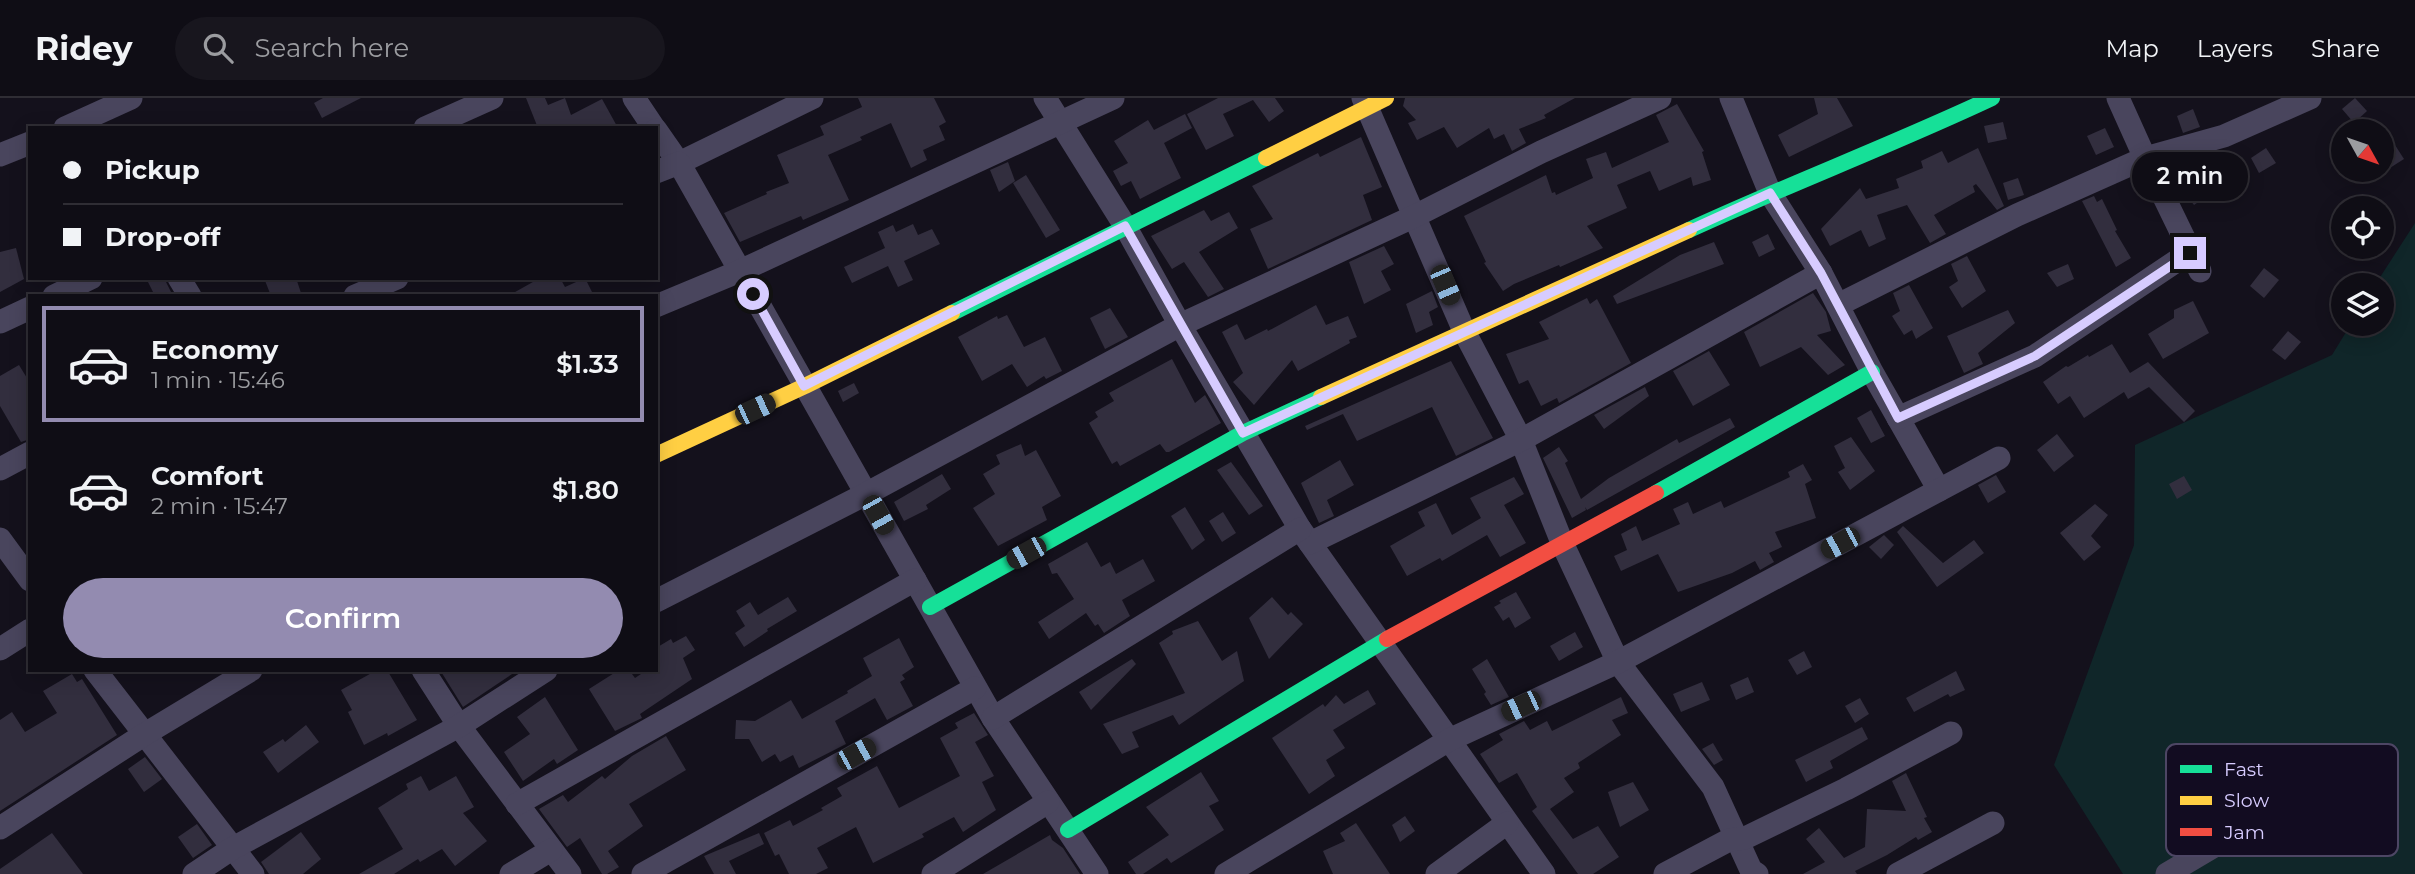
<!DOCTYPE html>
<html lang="en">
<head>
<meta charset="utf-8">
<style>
  :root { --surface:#0f0d15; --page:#18161e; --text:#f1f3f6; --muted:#9b9ca0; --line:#2f2d34; --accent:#938bb0 }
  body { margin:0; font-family:Montserrat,sans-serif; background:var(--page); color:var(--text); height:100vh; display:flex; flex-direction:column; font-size:26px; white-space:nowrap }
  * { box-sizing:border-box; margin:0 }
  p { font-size:23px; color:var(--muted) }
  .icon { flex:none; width:38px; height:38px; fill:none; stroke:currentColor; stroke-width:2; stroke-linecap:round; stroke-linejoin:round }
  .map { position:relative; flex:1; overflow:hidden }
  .side { position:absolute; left:28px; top:196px; width:630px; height:378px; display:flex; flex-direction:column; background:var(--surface); border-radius:0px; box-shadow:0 4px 18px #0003,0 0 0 2px var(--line) }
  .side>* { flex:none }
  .banner { position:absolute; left:28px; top:28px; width:630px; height:154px; border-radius:0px; box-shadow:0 4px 18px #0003,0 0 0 2px var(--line); display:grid; align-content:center; height:154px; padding:0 35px; background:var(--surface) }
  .needle { width:46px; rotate:130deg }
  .controls { position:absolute; left:2331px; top:21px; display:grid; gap:14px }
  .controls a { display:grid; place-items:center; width:63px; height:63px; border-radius:50%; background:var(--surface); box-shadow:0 4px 18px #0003,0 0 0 2px var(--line); font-size:35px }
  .end { position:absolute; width:32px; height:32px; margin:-16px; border:9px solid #d7ccff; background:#111; box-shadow:0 0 0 4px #111 }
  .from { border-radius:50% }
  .bubble { position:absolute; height:49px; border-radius:24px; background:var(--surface); box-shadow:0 4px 18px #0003,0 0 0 2px var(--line); font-size:23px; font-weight:600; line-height:49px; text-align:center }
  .car { position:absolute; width:21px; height:42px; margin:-21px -10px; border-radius:9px; box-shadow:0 0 5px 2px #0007; background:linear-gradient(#222 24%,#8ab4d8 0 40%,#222 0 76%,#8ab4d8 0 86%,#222 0) }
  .banner b { display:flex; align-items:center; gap:24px; height:66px; font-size:26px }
  .banner b+b { border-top:2px solid var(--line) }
  .banner i { width:18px; height:18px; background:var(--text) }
  ul { padding:12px 0 0; list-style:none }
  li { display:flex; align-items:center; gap:21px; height:116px; margin:0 14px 10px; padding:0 21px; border:4px solid transparent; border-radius:0px }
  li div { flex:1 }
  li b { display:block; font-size:26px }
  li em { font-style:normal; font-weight:600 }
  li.current { border-color:var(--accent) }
  li>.icon { width:63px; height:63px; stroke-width:1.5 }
  .button { display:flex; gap:14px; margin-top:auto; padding:14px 35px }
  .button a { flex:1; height:80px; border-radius:42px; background:var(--accent); color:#fff; font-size:28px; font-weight:600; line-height:80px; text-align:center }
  header { display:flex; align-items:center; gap:42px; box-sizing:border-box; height:98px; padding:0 35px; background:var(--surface); border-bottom:2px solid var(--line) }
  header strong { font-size:33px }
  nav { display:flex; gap:38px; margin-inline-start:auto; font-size:24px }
  .search { width:490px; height:63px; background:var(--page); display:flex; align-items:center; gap:18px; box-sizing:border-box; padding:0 24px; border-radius:38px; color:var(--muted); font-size:26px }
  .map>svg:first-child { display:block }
  .green { fill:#102629 }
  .building { fill:#322e3e }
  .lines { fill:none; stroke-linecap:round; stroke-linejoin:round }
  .street { stroke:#49455d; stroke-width:23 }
  .fast { stroke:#16e098; stroke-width:16 }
  .slow { stroke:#ffcf43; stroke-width:16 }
  .jam { stroke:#f24e42; stroke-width:16 }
  .route { stroke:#d7ccff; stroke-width:9 }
  .key { fill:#120c21; stroke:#4d4664; stroke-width:2 }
  .key-label { font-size:19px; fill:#d7ccff }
</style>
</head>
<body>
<header>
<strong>Ridey</strong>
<div class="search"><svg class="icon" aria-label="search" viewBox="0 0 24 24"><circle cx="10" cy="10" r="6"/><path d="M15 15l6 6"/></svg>Search here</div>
<nav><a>Map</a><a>Layers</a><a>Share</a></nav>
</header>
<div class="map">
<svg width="2415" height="776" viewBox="0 0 2415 776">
  <rect width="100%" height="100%" fill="#14111c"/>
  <!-- green -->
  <polygon class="green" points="2415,125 2415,776 2123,776 2054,667 2134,447 2135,347 2332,257 2351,226 2382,226 2382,187 2375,187"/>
  <!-- building -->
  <g class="building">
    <polygon points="323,0 361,0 322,20 314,5"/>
    <polygon points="526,0 545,0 548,7 565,0 571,17 602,1 618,30 538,30"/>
    <polygon points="858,0 934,0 946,24 939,28 945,42 923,52 927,62 911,70 891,25 860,39 862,42 828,57 849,102 803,122 801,118 740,144 724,115 767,96 766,94 789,85 777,57 824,37 820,28 862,9"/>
    <polygon points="1218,0 1275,0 1284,13 1269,24 1253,2 1223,16 1234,38 1206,52 1187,16"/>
    <polygon points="1405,0 1575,0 1544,17 1546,20 1519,31 1526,45 1512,53 1504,36 1494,41 1489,30 1457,50 1444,29 1417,42 1408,25 1416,22 1403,8"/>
    <polygon points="1814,0 1837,0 1853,28 1789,59 1778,37 1818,16"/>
    <polygon points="2355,0 2367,13 2354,25 2342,11"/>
    <polygon points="1677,6 1704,53 1702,54 1711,82 1693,88 1691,79 1659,93 1650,73 1617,87 1627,110 1587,128 1603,150 1560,169 1559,167 1514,186 1503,193 1484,165 1486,164 1464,118 1546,77 1552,95 1555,94 1556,97 1593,80 1586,61 1606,54 1612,70 1669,44 1656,17"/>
    <polygon points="2193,11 2200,29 2183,35 2177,18"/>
    <polygon points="1185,16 1192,30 1164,45 1181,80 1140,101 1131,83 1121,88 1113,73 1128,65 1114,43 1148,22 1154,32"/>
    <polygon points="2003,24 2007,41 1988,45 1984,28"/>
    <polygon points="2105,30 2114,49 2096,57 2087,38"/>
    <polygon points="1361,39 1382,89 1363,97 1372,122 1268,171 1250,131 1273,121 1252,88 1318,55 1320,59"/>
    <polygon points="2395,47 2404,61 2382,75 2382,56"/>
    <polygon points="1978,50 2004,108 1997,112 1976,86 1973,88 1975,94 1934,117 1946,136 1930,145 1907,107 1877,117 1886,141 1869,149 1861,132 1830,148 1821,131 1860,90 1866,101 1899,90 1896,81 1923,70 1921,63 1942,53 1948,65"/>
    <polygon points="2266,50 2276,65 2259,75 2251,60"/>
    <polygon points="2197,63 2217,91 2194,107 2173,80"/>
    <polygon points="1008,64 1015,83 999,94 990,72"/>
    <polygon points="1026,77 1060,132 1046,140 1013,85"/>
    <polygon points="2018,80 2024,97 2008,102 2003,85"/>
    <polygon points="2094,98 2097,104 2102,101 2117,132 2115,133 2131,160 2116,169 2082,103"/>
    <polygon points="1204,112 1211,123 1229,114 1238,130 1199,154 1224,191 1208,199 1184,164 1172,171 1151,138"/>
    <polygon points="913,126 918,137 932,131 940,146 904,163 913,182 898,189 888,168 852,185 844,169 885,150 878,134 893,127 896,134"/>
    <polygon points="1768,136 1775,151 1759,159 1752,144"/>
    <polygon points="1714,144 1724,166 1617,206 1613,198 1680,157"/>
    <polygon points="1384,148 1394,166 1381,173 1391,192 1364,206 1349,164"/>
    <polygon points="16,150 24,181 0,194 0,154"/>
    <polygon points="1967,158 1986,193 1962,210 1949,189 1958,183 1951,166"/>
    <polygon points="2068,166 2074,181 2057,189 2047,175"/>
    <polygon points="2264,170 2279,182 2264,200 2250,188"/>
    <polygon points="146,180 164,180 173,198 155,198"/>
    <polygon points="264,180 296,180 302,198 271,198"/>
    <polygon points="540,180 560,180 565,189 585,180 594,198 508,198"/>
    <polygon points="1909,187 1933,230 1916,241 1912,232 1904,237 1892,218 1900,213 1893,195"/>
    <polygon points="1432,193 1438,209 1429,214 1433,227 1416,235 1406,206"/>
    <polygon points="1813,195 1826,214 1831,233 1817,237 1845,267 1828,277 1801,249 1760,269 1744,234"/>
    <polygon points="1587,200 1590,206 1597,201 1631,265 1559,305 1557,300 1541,308 1528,282 1519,286 1506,256 1549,241 1539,224"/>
    <polygon points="2193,203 2209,235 2163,261 2148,236 2174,220 2174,212"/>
    <polygon points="1316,207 1326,227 1348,218 1357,239 1349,242 1350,245 1298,273 1292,262 1254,307 1233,284 1243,275 1222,234 1237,226 1245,242 1267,231 1268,233"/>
    <polygon points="1110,210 1128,239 1105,251 1090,220"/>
    <polygon points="2008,212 2015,225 1978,255 1983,266 1964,275 1947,238"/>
    <polygon points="1007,217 1024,249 1045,239 1062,273 1046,281 1044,278 1027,289 1012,266 982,283 958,239 997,218 998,221"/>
    <polygon points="2288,233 2301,244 2285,262 2272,252"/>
    <polygon points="2112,246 2130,275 2148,264 2195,313 2184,324 2149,289 2128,301 2124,294 2084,320 2070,298 2058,306 2043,284 2066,268 2068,269 2088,257 2089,259"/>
    <polygon points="1709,253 1730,287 1693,308 1673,273"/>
    <polygon points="1172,261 1195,305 1205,297 1221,325 1169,354 1166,354 1160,346 1120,368 1117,363 1112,366 1089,325 1098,319 1095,314 1114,303 1109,295"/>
    <polygon points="1451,263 1493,340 1456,358 1432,309 1357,343 1343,316 1307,332 1305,328"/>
    <polygon points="19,267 30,285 30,341 21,344 0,308 0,278"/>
    <polygon points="854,285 859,295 843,304 838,293"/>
    <polygon points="1645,289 1649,298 1604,331 1594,317"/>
    <polygon points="1871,312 1885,338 1871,345 1857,320"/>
    <polygon points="1730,320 1735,329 1587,412 1585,409 1586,412 1572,420 1543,360 1559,349 1568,363 1565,365 1581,401 1609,380 1677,341 1679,345"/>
    <polygon points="2057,336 2074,358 2054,374 2037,352"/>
    <polygon points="1851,339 1875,373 1850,392 1838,374 1845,370 1834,348"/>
    <polygon points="1021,346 1025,358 1036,352 1061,398 1042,409 1047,422 998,448 973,410 995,396 983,376 1000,366 996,357"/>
    <polygon points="1340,362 1354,387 1327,402 1334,418 1319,425 1301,385"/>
    <polygon points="1231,364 1263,408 1249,417 1217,372"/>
    <polygon points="1803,366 1812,382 1805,386 1816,420 1775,434 1782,449 1769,455 1774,464 1760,472 1755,463 1732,475 1678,494 1658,456 1621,473 1614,458 1627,452 1621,436 1636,428 1642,443 1680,426 1673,411 1688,404 1693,416 1721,403 1724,410 1790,379 1788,374"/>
    <polygon points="942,376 951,391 926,407 928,411 904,423 894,404"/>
    <polygon points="1996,377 2006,394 1988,405 1978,387"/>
    <polygon points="2184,378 2192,392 2177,401 2169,386"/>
    <polygon points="1514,379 1524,396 1504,407 1526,445 1500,459 1487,437 1442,463 1440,460 1407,478 1390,448 1425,428 1418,414 1436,405 1452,437 1481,420 1470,400"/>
    <polygon points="2095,406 2108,417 2091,438 2101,449 2084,463 2060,435"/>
    <polygon points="1185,409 1205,442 1192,452 1171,418"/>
    <polygon points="1223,414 1236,435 1222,444 1209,423"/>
    <polygon points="1903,428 1943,465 1974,442 1984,455 1937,489 1897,434"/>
    <polygon points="1884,437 1894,447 1881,461 1869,449"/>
    <polygon points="1087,444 1101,469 1110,464 1116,476 1143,461 1155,483 1122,502 1130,518 1104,535 1098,526 1095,528 1086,515 1049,541 1038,524 1074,501 1057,475 1052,476 1048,466"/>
    <polygon points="1516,494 1531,520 1515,530 1509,519 1503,523 1494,509 1501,505 1499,503"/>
    <polygon points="788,499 797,513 767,531 768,533 744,549 735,535 745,528 736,513 750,504 758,517"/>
    <polygon points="1272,499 1288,517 1291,514 1303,526 1269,561 1249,520"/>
    <polygon points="1198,523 1222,563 1237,553 1244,583 1179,627 1173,617 1132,634 1139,649 1122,656 1103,626 1185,595 1159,545 1173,536 1172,533"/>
    <polygon points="1575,534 1583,549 1559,563 1550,548"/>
    <polygon points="686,538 695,552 683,560 692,581 640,616 642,620 615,633 589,591 619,572 629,572 635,580 647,572 656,572 656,550 671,541 673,545"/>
    <polygon points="899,540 914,569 902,577 905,581 900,584 913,608 887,622 875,600 835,623 846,646 799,670 793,657 780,664 775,656 762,664 749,641 735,641 736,622 755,623 791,602 802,621 848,595 847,593 872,578 863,560"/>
    <polygon points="1804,553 1812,569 1797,577 1788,562"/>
    <polygon points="1132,561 1136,566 1091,612 1079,594"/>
    <polygon points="1487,561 1509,599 1491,607 1484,596 1486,594 1472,571"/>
    <polygon points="377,572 387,572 417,622 388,638 387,635 364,647 348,614 352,612 341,592"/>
    <polygon points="440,572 518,572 463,609"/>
    <polygon points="1956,573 1965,592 1950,599 1948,596 1914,614 1906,600"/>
    <polygon points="72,576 77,584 82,581 117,637 0,713 0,622 12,614 25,634 57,615 43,593"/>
    <polygon points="1748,579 1754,594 1736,602 1730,587"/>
    <polygon points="1702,584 1710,602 1681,614 1673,596"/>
    <polygon points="1368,592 1376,606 1333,632 1345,650 1326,662 1335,678 1309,696 1272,640 1323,606 1325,609 1336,597 1344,606"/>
    <polygon points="545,599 578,652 557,666 554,661 523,683 504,654 530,636 517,619"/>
    <polygon points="1621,599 1628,615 1612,622 1621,637 1578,665 1580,670 1564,680 1574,694 1550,711 1573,741 1598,728 1619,759 1593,776 1578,776 1532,713 1537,709 1517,675 1499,685 1480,656 1503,642 1499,636 1524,623 1530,632 1547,623 1552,633"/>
    <polygon points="1860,600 1869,616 1855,625 1845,608"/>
    <polygon points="974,615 988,637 975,644 994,678 982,684 996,712 963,734 954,719 922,736 924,739 873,765 856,729 817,750 828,770 816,776 789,776 779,756 775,758 764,735 790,722 793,728 823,712 821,710 842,698 837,690 877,668 899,710 960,678 940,640 958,630 955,625"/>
    <polygon points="306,627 319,644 278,675 263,654 283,641 285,644"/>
    <polygon points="1862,629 1868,641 1830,663 1833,670 1806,684 1795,662"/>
    <polygon points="666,638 686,672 629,706 643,728 608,753 619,769 607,776 602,776 580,740 567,749 539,711 563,697 568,704 602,678 605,681 632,658"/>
    <polygon points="1713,645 1723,662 1714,667 1702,651"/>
    <polygon points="145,659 162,681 144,694 128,671"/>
    <polygon points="1201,674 1219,703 1209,708 1224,732 1171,765 1167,760 1143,776 1136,776 1128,764 1169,737 1146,709"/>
    <polygon points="1906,675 1927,719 1924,720 1932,734 1918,742 1916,739 1887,757 1855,773 1857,776 1803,776 1825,764 1806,741 1819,730 1844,760 1865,749 1867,711 1906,713 1892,683"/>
    <polygon points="421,678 429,693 456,678 474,709 463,715 487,743 455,768 442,751 420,764 418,761 394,776 359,776 403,751 378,710 408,691 406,686"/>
    <polygon points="1633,684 1649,712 1620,729 1608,694"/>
    <polygon points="1405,718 1415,733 1400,744 1392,727"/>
    <polygon points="1356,725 1390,776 1333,776 1323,753 1345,743 1340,735"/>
    <polygon points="197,726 212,747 193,760 178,739"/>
    <polygon points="301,734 321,761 303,776 269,776 261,764"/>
    <polygon points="52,735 83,776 0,776 0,771"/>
    <polygon points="759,735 764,746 729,763 736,776 714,776 704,758"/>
    <polygon points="1050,737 1052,742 1063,750 1080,776 983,776"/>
  </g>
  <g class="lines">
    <!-- street -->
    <g class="street">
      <polyline points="634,0 654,30"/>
      <polyline points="1045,0 1125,128 1180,227 1300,431 1544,776"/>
      <polyline points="1363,0 1464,233 1521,342 1563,447 1618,564 1713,689 1751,772 1757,776"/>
      <polyline points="1731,0 1770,95 1821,175 1872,274 1939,392"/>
      <polyline points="2118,0 2145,60 2200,173"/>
      <polyline points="65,30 131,0"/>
      <polyline points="425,30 492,0"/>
      <polyline points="656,32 679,65 812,0"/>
      <polyline points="0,57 30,45"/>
      <polyline points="656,74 679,65 993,620 1097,776"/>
      <polyline points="179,180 190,198"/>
      <polyline points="54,198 91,180"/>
      <polyline points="355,198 397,180"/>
      <polyline points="1838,207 2017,117 2145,60 2224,38 2310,0"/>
      <polyline points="656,208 740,173 1113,0"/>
      <polyline points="0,224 30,210"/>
      <polyline points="1898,320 2035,258 2190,154"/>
      <polyline points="0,371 30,355"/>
      <polyline points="0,441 30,482"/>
      <polyline points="1310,445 1521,342 1821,175"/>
      <polyline points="656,503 866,396 1180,227 1415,118 1541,54 1660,0"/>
      <polyline points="0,551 30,532"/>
      <polyline points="95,572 253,776"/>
      <polyline points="423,572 459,628 570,776"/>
      <polyline points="993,620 1300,431"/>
      <polyline points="517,706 915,482"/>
      <polyline points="0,730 145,636 251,572"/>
      <polyline points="194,776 233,750 459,628 546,572"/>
      <polyline points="511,776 551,752"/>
      <polyline points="643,776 975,590"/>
      <polyline points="933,776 1048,704"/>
      <polyline points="1226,776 1449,642 1618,564 1999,360"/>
      <polyline points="1437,776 1507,725"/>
      <polyline points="1665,776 1729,742 1745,740 1846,691 1951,635"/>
      <polyline points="1898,776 1993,725"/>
      <polyline points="2167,776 2363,660"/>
    </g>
    <!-- fast -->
    <g class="fast">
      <path d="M1689 132C1789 86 1892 47 1992 0"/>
      <polyline points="952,215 1266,60"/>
      <polyline points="1656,395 1872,274"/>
      <polyline points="930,509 1243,335 1321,299"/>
      <polyline points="1068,732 1387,541"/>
    </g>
    <!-- slow -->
    <g class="slow">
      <polyline points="1266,60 1386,0"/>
      <polyline points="1321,299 1689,132"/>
      <polyline points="656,357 805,288 952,215"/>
    </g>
    <!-- jam -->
    <polyline class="jam" points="1387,541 1656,395"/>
  </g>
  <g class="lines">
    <!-- route -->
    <polyline class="route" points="753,196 804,288 1125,128 1243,335 1770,95 1821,175 1898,320 2035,258 2190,155"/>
  </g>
  <!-- legend -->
  <rect x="2166" y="646" width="232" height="112" rx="10" class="key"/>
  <rect x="2180" y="667" width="32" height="8" fill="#16e098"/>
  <rect x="2180" y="698" width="32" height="9" fill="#ffcf43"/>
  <rect x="2180" y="730" width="32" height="8" fill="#f24e42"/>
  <g class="key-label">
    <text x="2224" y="678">Fast</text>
    <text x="2224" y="709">Slow</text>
    <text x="2224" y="741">Jam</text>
  </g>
</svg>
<div class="controls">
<a><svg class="needle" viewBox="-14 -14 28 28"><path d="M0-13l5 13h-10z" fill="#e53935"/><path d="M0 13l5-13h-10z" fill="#9b9ca0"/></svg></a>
<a><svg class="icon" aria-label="locate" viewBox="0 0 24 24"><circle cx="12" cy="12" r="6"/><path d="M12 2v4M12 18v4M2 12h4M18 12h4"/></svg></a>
<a><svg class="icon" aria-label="layers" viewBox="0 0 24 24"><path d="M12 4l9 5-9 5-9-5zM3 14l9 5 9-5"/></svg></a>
</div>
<i class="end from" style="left:753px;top:196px"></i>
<i class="end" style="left:2190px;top:155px"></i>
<div class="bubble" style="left:2132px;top:54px;width:116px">2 min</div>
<i class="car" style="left:1445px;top:187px;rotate:157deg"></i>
<i class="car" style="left:755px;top:311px;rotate:65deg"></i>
<i class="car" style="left:878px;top:417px;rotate:151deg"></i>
<i class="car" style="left:1840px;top:445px;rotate:242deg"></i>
<i class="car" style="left:1026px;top:455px;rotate:241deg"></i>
<i class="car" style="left:1521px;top:608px;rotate:245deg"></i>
<i class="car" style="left:856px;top:656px;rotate:61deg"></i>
<div class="banner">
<b><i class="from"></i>Pickup</b>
<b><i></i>Drop-off</b>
</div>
<section class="side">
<ul>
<li class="current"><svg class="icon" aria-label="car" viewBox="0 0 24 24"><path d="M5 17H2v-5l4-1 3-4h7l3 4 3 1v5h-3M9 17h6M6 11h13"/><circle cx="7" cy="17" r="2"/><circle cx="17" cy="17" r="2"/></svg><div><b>Economy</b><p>1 min · 15:46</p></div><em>$1.33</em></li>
<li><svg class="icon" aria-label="car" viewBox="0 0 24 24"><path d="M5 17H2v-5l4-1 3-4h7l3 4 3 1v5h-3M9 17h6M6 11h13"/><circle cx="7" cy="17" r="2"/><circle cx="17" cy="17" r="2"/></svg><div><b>Comfort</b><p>2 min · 15:47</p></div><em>$1.80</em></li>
</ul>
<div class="button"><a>Confirm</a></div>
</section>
</div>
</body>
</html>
